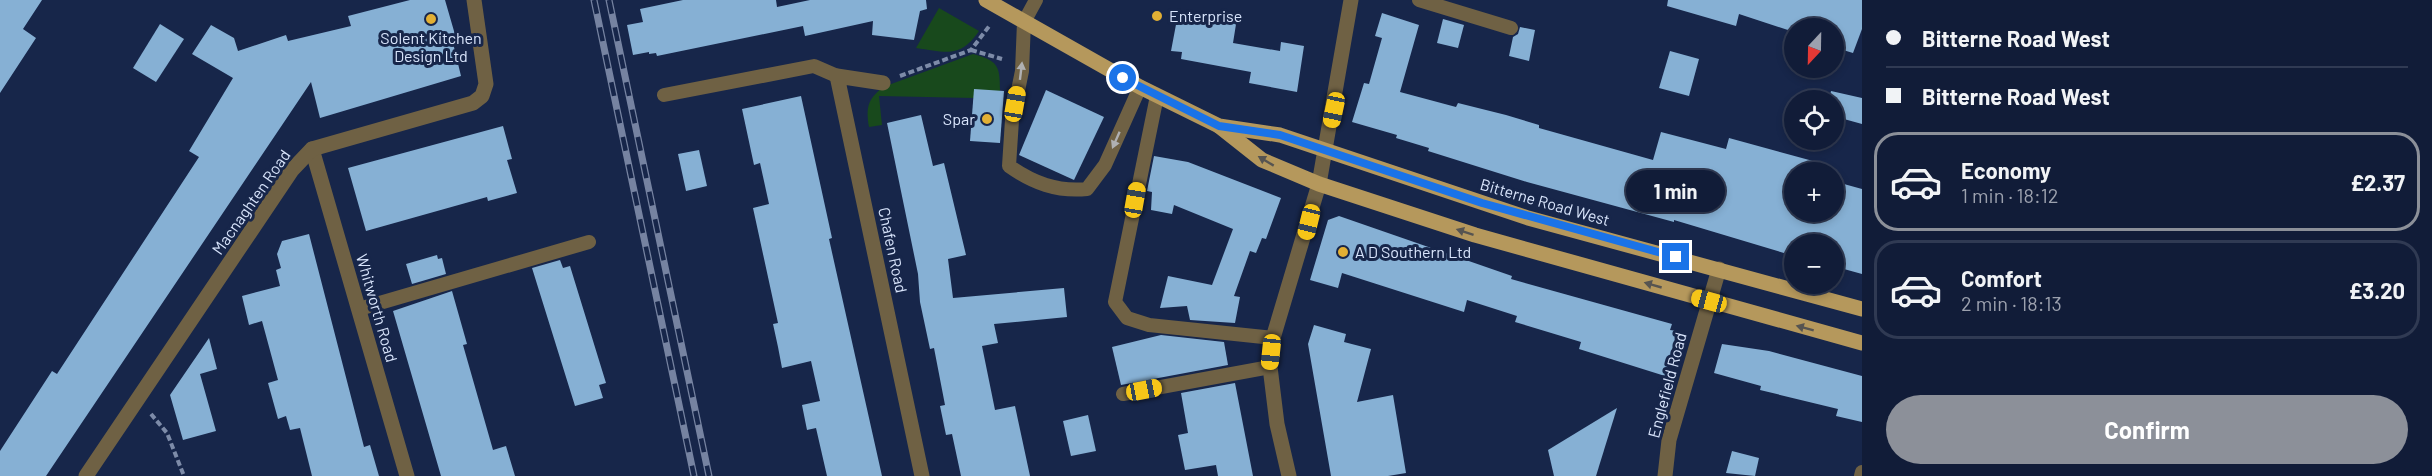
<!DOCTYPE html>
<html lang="en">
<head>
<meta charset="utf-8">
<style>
  :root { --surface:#111c38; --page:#1e2943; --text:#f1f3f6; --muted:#9ca1ae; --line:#303a53; --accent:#8c9099 }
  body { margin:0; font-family:Barlow,sans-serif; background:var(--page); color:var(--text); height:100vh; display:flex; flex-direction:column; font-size:22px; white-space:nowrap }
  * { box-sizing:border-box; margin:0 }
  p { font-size:20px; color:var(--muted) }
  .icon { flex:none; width:33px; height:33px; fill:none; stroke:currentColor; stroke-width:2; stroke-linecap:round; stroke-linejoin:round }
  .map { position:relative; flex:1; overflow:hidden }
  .panel { display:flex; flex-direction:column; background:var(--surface); width:570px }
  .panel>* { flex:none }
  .banner { display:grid; align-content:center; height:132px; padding:0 24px; background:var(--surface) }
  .needle { width:39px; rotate:202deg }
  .tools { position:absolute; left:1784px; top:18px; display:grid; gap:12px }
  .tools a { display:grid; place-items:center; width:60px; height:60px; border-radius:50%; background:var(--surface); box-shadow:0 3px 9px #0003,0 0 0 2px var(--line); font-size:30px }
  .end { position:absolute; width:27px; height:27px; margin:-14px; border:8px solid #1a73e8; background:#fff; box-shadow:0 0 0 3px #fff }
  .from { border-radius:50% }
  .bubble { position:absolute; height:42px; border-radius:21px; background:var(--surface); box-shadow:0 3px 9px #0003,0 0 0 2px var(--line); font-size:20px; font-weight:700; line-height:42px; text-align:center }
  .car { position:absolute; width:18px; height:36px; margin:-18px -9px; border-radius:8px; box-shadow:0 0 4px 2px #0007; background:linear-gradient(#f5c518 24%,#345 0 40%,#f5c518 0 76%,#345 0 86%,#f5c518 0) }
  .banner b { display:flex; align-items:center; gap:21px; height:57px; font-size:22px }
  .banner b+b { border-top:2px solid var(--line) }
  .banner i { width:15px; height:15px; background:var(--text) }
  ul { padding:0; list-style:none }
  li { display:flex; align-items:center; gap:18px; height:99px; margin:0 12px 9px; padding:0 12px; border:3px solid var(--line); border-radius:24px }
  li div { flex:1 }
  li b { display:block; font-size:22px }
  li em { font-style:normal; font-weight:700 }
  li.current { border-color:var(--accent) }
  li>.icon { width:54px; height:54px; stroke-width:1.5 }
  .button { display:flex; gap:12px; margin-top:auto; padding:12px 24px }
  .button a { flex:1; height:69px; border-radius:36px; background:var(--accent); color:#fff; font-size:24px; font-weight:700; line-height:69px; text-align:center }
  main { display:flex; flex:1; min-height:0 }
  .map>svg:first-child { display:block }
  .green { fill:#18491c }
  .building { fill:#86b0d4 }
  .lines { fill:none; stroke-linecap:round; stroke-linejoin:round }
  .path { stroke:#7d8ba8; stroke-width:4; stroke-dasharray:6 3; stroke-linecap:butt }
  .lane { stroke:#6f6144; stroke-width:14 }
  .street { stroke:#6f6144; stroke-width:15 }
  .primary { stroke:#b5985c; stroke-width:15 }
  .rail-casing { stroke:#7683a1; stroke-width:7 }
  .rail { stroke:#17264a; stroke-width:4.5; stroke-dasharray:14; stroke-linecap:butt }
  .oneway { fill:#afb0b2 }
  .oneway2 { fill:#565451 }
  .route { stroke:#1a73e8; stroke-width:8 }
  .poi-dot { fill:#e2af34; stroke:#17264a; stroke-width:2 }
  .labels { text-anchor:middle; stroke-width:6; stroke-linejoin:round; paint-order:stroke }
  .poi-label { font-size:16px; fill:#d9e5fc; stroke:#17264a; text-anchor:start }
  .street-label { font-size:16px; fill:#d9e5fc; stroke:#17264a }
</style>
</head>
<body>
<main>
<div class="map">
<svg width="1862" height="476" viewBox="0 0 1862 476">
  <rect width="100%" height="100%" fill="#17264a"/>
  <!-- green -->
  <g class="green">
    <path d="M939 8 979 31C960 59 946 52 916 48Z"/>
    <path d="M973 54C998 61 1000 65 1000 91L974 98 879 96 882 125 869 127C866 108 867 100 883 87Z"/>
  </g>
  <!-- building -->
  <g class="building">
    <polygon points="0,0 42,0 23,29 36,38 0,93"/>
    <polygon points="410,0 445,0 456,38 452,39 461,76 320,118 311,82 46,476 0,476 0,451 52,371 57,374 199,157 189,151 233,78 192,54 211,25 234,38 238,51 286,35 288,41 351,26 348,16"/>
    <polygon points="683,0 776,0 777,7 810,0 926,0 927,9 920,11 914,40 872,35 873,21 805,36 803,26 657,56 656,53 649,54 649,52 633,55 627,25 643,22 640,9"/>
    <polygon points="1668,0 1862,0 1862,29 1853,53 1833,47 1833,28 1794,28 1794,32 1739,14 1736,26 1667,6"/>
    <polygon points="1382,13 1419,25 1400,92 1456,107 1458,103 1506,115 1539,125 1539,128 1653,160 1661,132 1726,149 1729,138 1824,164 1822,172 1794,172 1794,212 1833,212 1833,181 1862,189 1862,274 1833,266 1833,244 1794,244 1794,256 1674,220 1674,222 1527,182 1428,151 1429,148 1396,138 1397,135 1352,122 1364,83 1369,84 1382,38 1375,36"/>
    <polygon points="1178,14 1213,21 1214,14 1237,18 1233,43 1280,51 1281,42 1304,46 1297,92 1249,83 1251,72 1181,59 1182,52 1171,51"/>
    <polygon points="1443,19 1464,25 1458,48 1437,43"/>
    <polygon points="160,24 184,39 156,82 133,68"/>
    <polygon points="1520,27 1535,30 1529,61 1509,56 1513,37 1518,34"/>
    <polygon points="1670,51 1699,59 1689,96 1659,88"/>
    <polygon points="974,89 1004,91 1000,143 970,141"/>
    <polygon points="1046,90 1104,117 1074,180 1019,155"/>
    <polygon points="1831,91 1862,98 1862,124 1833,116 1833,100 1829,100"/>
    <polygon points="801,96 832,238 829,239 882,476 827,476 816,428 807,430 802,405 820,401 811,361 782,368 778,347 773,324 778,323 753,208 769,204 760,163 754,165 742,109"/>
    <polygon points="921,115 933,166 944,163 966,255 948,259 953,298 1064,288 1067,317 994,324 998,343 982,346 995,410 1015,406 1030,476 961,476 952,434 946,435 940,406 945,405 934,348 930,349 920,302 918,274 887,123"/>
    <polygon points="503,126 512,159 507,160 517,193 488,201 487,197 366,231 348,168"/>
    <polygon points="699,150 707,186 686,191 678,154"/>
    <polygon points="1154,156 1188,162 1281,198 1266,239 1262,238 1256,253 1250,251 1234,296 1240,297 1235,323 1190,320 1187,306 1160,308 1168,276 1212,285 1233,229 1174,205 1172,214 1151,210 1152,192 1147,191"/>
    <polygon points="1339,216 1512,276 1511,279 1672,324 1670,330 1677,331 1665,376 1579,349 1581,342 1515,322 1517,316 1467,300 1464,312 1342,273 1338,288 1310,280 1328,220"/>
    <polygon points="309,234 364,447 370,445 379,476 312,476 300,428 290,430 286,416 278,419 268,383 278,380 262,321 249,325 242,296 280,286 276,270 281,268 277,254 282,241"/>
    <polygon points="437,255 438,259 442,258 446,274 412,284 406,264"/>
    <polygon points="560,260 563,268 570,266 606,383 599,385 603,398 575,406 532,268"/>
    <polygon points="452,291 467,344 463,345 493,450 506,446 515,476 441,476 393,311"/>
    <polygon points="1314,325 1346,334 1344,342 1371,349 1357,402 1393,395 1406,473 1388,476 1331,476 1308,344"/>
    <polygon points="1161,335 1224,342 1228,365 1121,385 1112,347"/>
    <polygon points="209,338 217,369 200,374 216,431 183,440 170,395"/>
    <polygon points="1722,344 1769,351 1862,376 1862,422 1836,416 1838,409 1760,390 1761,386 1714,373"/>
    <polygon points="1235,383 1253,476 1218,476 1216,465 1185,470 1178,435 1188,433 1181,393"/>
    <polygon points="1617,408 1596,476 1554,476 1548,450"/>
    <polygon points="1088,415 1096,451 1071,456 1063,421"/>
    <polygon points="1732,451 1759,458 1755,476 1726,473"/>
  </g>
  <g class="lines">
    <!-- path -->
    <g class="path">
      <polyline points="971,50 1002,59"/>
      <polyline points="900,76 971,50 990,25"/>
      <polyline points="151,414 167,433 184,476"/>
    </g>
    <!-- lane -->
    <g class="lane">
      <path d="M1036 0 1024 22 1022 71 1012 120 1009 166C1033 183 1057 192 1087 189L1105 165 1140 87"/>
      <polyline points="1419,0 1511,28"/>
      <polyline points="664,95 814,66 837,76"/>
      <polyline points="1157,96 1115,302 1127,318 1149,325 1273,338"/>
      <polyline points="359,309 589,242"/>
      <polyline points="1123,394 1270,367"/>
      <polyline points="1861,476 1862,472"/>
    </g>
    <!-- street -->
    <g class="street">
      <polyline points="883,83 837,76 922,476"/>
      <polyline points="312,149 407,476"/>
      <polyline points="86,476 292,170 312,149 473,103 482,96 486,84 474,0"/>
      <polyline points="1289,476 1277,424 1270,367 1273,338 1319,184 1351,0"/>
      <polyline points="1665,476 1669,440 1719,269"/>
    </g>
    <!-- primary -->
    <g class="primary">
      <polyline points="986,0 1140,87 1219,126 1280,135 1528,218 1862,309"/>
      <polyline points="1219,126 1262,160 1319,184 1475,235 1862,343"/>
    </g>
    <defs>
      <g id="rail">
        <polyline points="594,0 694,476"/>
        <polyline points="609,0 709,476"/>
      </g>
    </defs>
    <!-- rail casing -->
    <use href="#rail" class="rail-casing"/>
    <!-- rail -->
    <use href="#rail" class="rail"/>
  </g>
  <!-- one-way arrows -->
  <defs><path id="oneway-solid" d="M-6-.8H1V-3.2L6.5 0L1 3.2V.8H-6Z" transform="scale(1.5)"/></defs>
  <g class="oneway">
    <use href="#oneway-solid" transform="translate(1021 71) rotate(-83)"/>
    <use href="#oneway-solid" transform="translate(1116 140) rotate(114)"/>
  </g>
  <g class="oneway2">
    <use href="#oneway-solid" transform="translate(1266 161) rotate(-149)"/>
    <use href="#oneway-solid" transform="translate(1465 232) rotate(-162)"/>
    <use href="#oneway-solid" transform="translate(1653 285) rotate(-164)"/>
    <use href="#oneway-solid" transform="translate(1805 328) rotate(-165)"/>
  </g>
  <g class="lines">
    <!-- route -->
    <polyline class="route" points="1123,78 1219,126 1280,135 1482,203 1676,257"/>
  </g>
  <!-- markers -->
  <g class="poi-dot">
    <circle cx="1157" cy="16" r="6"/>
    <circle cx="431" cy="19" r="6"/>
    <circle cx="987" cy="119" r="6"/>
    <circle cx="1343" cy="252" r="6"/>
  </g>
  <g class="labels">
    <!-- poi labels -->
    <g class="poi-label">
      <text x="1169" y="22">Enterprise</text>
      <text x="431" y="44" text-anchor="middle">Solent Kitchen<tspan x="431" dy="18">Design Ltd</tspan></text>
      <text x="975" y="125" text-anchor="end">Spar</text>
      <text x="1355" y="258">A D Southern Ltd</text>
    </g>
    <!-- street labels -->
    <g class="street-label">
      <text transform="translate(251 202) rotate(-55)" y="6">Macnaghten Road</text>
      <text transform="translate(1545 202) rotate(16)" y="6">Bitterne Road West</text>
      <text transform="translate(893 250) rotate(78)" y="6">Chafen Road</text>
      <text transform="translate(377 308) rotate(74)" y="6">Whitworth Road</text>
      <text transform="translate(1667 385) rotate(-75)" y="6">Englefield Road</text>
    </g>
  </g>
</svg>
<div class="tools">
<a><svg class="needle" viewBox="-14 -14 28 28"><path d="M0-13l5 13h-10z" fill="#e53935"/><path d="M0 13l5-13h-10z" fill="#9ca1ae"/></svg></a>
<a><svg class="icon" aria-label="locate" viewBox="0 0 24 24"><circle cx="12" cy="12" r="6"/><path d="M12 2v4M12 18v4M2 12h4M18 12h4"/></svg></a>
<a>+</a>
<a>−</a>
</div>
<i class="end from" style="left:1123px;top:78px"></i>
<i class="end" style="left:1676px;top:257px"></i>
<div class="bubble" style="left:1626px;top:170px;width:99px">1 min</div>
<i class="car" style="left:1015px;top:104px;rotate:10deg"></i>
<i class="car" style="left:1334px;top:110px;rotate:192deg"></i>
<i class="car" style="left:1135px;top:200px;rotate:10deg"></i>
<i class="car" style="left:1309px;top:222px;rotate:194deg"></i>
<i class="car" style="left:1709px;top:301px;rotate:285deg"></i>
<i class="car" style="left:1271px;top:352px;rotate:186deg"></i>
<i class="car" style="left:1144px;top:390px;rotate:79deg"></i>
</div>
<section class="panel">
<div class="banner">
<b><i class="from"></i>Bitterne Road West</b>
<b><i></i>Bitterne Road West</b>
</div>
<ul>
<li class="current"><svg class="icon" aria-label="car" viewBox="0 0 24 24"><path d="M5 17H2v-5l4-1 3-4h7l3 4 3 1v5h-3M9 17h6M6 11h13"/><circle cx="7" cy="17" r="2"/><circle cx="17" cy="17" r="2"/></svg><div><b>Economy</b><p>1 min · 18:12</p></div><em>£2.37</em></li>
<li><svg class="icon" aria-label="car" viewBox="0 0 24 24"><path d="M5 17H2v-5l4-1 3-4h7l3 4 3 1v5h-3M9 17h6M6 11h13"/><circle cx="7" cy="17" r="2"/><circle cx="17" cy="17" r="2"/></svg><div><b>Comfort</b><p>2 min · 18:13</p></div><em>£3.20</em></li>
</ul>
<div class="button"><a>Confirm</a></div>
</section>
</main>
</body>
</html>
